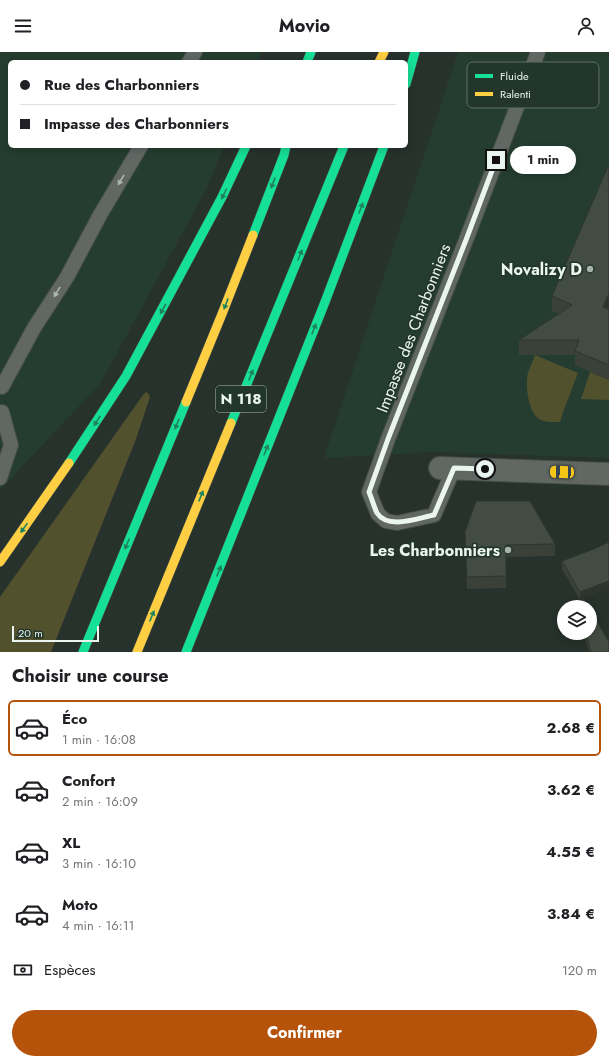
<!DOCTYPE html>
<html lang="fr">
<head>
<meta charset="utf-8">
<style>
  :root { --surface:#fff; --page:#f6f6f6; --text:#202124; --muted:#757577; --line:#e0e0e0; --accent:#b45309 }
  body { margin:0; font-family:Jost,sans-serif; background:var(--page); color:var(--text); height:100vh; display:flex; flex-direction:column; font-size:15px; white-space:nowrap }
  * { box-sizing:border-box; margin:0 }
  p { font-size:13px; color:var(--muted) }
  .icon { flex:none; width:22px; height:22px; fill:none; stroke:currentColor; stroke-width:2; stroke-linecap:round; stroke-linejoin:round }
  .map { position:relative; height:600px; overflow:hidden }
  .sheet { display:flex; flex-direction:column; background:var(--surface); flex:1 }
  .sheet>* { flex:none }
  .guide { position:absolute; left:8px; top:8px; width:400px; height:88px; border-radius:6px; box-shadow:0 2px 10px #0003; display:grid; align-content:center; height:88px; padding:0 12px; background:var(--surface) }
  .tools { position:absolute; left:557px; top:548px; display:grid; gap:8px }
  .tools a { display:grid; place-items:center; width:40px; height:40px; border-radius:50%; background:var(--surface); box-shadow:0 2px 10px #0003; font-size:20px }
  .scale { position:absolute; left:12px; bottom:10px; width:87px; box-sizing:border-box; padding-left:4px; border:2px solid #e9f5ee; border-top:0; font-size:11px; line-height:14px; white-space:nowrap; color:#e9f5ee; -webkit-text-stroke:3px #23362c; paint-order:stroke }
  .end { position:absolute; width:18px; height:18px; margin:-9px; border:5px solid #e9f5ee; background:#111; box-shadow:0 0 0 2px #111 }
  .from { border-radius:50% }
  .bubble { position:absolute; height:28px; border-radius:14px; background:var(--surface); box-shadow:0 2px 10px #0003; font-size:13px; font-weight:700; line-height:28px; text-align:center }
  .car { position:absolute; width:12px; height:24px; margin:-12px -6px; border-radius:5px; box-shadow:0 0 3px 1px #0007; background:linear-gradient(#f5c518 24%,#345 0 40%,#f5c518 0 76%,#345 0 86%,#f5c518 0) }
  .guide b { display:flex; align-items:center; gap:14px; height:38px; font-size:15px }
  .guide b+b { border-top:1px solid var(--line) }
  .guide i { width:10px; height:10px; background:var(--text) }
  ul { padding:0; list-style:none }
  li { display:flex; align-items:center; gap:12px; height:56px; margin:0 8px 6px; padding:0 4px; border:2px solid transparent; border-radius:6px }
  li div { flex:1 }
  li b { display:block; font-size:15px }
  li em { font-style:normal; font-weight:700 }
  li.active { border-color:var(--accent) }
  li>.icon { width:36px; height:36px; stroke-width:1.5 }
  h2 { padding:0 12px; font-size:18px; line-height:48px }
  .pay { display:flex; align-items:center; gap:10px; height:44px; padding:0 12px; font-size:15px }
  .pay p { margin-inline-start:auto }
  .action { display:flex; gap:8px; margin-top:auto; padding:8px 12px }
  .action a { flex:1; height:46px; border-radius:24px; background:var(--accent); color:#fff; font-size:16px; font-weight:700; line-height:46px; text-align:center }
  header { display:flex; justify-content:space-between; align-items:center; height:52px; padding:0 12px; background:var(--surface); font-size:18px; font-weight:700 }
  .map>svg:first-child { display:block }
  .built { fill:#253d30 }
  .green { fill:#52512d }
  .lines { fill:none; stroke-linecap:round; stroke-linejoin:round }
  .lane-casing { stroke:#444d48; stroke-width:16 }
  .street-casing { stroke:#444d48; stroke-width:24 }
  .fast-casing { stroke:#444d48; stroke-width:10 }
  .slow-casing { stroke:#444d48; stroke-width:10 }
  .lane { stroke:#616864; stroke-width:14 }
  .street { stroke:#616864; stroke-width:22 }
  .fast { stroke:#16e098; stroke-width:9 }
  .slow { stroke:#ffcf43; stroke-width:9 }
  .wall { fill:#394139 }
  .shaded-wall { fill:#2e352e }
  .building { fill:#424c42; stroke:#2e352e }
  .oneway { fill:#acb6b0 }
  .oneway2 { fill:#1d825d }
  .route { stroke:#e9f5ee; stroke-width:5 }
  .poi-dot { fill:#a5b1aa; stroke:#23362c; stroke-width:1.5 }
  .labels { text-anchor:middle; stroke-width:3.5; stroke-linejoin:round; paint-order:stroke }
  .shield { fill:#23362c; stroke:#aebcb4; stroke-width:1 }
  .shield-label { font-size:15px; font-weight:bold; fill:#e9f5ee }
  .poi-label { font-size:16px; font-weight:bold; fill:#e9f5ee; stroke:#23362c; text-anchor:end }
  .street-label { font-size:16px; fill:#e9f5ee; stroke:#23362c }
  .key { fill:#23362c; stroke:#5e6f66; stroke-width:1 }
  .key-label { font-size:11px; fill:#e9f5ee }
</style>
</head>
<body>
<header><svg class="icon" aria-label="menu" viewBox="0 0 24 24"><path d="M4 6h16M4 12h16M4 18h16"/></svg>Movio<svg class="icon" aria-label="person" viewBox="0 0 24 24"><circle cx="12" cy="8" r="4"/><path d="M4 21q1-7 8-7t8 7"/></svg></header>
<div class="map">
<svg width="609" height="600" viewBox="0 0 609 600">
  <rect width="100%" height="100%" fill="#27322c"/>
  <!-- built -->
  <g class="built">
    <polygon points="0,0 262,0 258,10 10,10 10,94 224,94 205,140 100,332 0,438"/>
    <polygon points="458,0 609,0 609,406 432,400 324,406"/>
  </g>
  <!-- green -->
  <g class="green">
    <path d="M535 303 578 321 562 363 560 370C553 370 545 371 539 367 528 360 525 332 528 321 530 315 533 309 535 303Z"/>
    <polygon points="590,320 609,328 609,348 581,347"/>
    <polygon points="146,340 148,341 150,345 136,387 51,600 0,600 0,545 143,343"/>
  </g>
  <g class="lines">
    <defs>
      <g id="lane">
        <polyline points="189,10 195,0"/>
        <polyline points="2,335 34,276 67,225 100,163 141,94"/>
        <polyline points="454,416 434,463 397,471 386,469 378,462 369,440 388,387 466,188 538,0"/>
        <polyline points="0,426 11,393 2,360"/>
      </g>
      <polyline id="street" points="440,416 609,422"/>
      <g id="fast">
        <polyline points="307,10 311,0"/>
        <polyline points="406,32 415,0"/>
        <polyline points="253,183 284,103 286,94"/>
        <polyline points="231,371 344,94"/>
        <polyline points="69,411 126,324 222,145 246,94"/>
        <polyline points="83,600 186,350"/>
        <polyline points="186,600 325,250 384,94"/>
      </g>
      <g id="slow">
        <polyline points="379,10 384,0"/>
        <polyline points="186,350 222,262 253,183"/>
        <polyline points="0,510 69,411"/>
        <polyline points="137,600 231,371"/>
      </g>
    </defs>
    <!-- lane casing -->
    <use href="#lane" class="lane-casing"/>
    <!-- street casing -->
    <use href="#street" class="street-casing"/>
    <!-- fast casing -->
    <use href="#fast" class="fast-casing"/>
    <!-- slow casing -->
    <use href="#slow" class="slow-casing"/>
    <!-- lane -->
    <use href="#lane" class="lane"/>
    <!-- street -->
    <use href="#street" class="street"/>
    <!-- fast -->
    <use href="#fast" class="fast"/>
    <!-- slow -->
    <use href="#slow" class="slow"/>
  </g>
  <!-- wall -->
  <g class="wall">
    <polygon points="609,112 609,256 608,257 609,257 609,328 575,313 575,303 519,303 519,288 559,262 552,259 552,244"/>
    <polygon points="465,480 555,492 555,504 506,505 506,536 467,537"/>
    <polygon points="594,497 580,548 562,517 562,509"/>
    <polygon points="584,581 590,581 609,600 589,600"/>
  </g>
  <!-- shaded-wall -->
  <g class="shaded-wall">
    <polygon points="609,241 609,256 603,270 603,255"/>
    <polygon points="609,529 609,536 580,548 580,540"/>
  </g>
  <!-- building -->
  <g class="building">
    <polygon points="609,112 609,241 603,255 609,257 609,313 575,299 579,288 519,288 572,253 552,244"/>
    <polygon points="476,449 530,449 555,492 506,493 506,524 467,525 465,480"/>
    <polygon points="609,490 609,529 580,540 562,509 594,497"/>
    <polygon points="584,547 589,555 581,555 579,549"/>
    <polygon points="590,557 609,590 609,600 591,600 586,581 590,581"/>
  </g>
  <!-- one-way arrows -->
  <defs><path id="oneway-solid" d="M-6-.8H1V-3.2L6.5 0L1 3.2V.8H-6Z"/></defs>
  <g class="oneway">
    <use href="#oneway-solid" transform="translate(121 128) rotate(121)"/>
    <use href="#oneway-solid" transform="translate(57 240) rotate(122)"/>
  </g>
  <g class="oneway2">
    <use href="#oneway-solid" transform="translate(273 131) rotate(111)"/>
    <use href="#oneway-solid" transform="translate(224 142) rotate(116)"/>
    <use href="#oneway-solid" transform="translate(361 156) rotate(-69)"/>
    <use href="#oneway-solid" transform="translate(300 203) rotate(-68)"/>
    <use href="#oneway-solid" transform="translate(226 252) rotate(111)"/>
    <use href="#oneway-solid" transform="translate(163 257) rotate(119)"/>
    <use href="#oneway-solid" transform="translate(314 277) rotate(-68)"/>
    <use href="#oneway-solid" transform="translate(251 323) rotate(-68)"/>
    <use href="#oneway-solid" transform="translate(97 369) rotate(123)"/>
    <use href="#oneway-solid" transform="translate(177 372) rotate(112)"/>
    <use href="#oneway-solid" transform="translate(266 398) rotate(-68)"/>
    <use href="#oneway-solid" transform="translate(201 444) rotate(-68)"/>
    <use href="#oneway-solid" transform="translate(24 476) rotate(125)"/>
    <use href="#oneway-solid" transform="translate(127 492) rotate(112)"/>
    <use href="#oneway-solid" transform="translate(219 519) rotate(-68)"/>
    <use href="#oneway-solid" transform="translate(152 564) rotate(-68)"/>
  </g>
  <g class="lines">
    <!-- route -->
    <path class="route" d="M485 417 454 416 434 463C418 466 388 478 377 461 374 455 372 447 369 440L388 387 466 188 496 108"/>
  </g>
  <!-- markers -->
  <g class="poi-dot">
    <circle cx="590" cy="217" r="4"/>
    <circle cx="508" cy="498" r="4"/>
  </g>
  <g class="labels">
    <!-- shield labels -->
    <rect class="shield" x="216" y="334" width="50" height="26" rx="3"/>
    <g class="shield-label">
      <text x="241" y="352">N 118</text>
    </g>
    <!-- poi labels -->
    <g class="poi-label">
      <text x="582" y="223">Novalizy D</text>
      <text x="500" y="504">Les Charbonniers</text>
    </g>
    <!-- street labels -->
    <g class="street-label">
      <text transform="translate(413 276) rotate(-69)" y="6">Impasse des Charbonniers</text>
    </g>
  </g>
  <!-- legend -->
  <rect x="467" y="10" width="132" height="46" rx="6" class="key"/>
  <rect x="475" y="22" width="18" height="4" fill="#16e098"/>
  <rect x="475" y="40" width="18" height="4" fill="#ffcf43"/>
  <g class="key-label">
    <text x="500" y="28">Fluide</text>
    <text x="500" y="46">Ralenti</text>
  </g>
</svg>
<div class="tools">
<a><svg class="icon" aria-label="layers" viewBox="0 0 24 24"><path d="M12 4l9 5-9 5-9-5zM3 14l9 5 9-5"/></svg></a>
</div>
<div class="scale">20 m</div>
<i class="end from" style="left:485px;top:417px"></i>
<i class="end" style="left:496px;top:108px"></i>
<div class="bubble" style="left:510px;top:94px;width:66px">1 min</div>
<i class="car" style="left:562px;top:420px;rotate:272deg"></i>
<div class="guide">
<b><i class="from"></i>Rue des Charbonniers</b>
<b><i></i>Impasse des Charbonniers</b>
</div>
</div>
<section class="sheet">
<h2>Choisir une course</h2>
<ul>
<li class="active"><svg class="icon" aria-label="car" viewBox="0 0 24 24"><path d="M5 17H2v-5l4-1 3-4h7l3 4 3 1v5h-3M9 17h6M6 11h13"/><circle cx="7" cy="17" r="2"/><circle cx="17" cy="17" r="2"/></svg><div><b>Éco</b><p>1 min · 16:08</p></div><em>2.68 €</em></li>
<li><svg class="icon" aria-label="car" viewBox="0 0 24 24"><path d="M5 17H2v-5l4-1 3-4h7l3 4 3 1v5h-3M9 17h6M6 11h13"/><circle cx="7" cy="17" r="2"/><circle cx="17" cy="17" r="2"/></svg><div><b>Confort</b><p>2 min · 16:09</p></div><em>3.62 €</em></li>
<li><svg class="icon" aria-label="car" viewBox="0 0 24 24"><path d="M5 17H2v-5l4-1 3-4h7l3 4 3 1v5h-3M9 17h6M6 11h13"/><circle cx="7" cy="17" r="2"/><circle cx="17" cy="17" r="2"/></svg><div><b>XL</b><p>3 min · 16:10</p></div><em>4.55 €</em></li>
<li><svg class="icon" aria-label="car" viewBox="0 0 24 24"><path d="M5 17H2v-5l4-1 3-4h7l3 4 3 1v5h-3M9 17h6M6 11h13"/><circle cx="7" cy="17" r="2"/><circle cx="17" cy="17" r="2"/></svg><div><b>Moto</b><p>4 min · 16:11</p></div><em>3.84 €</em></li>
</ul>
<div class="pay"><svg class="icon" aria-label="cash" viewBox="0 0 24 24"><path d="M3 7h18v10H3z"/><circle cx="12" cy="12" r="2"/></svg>Espèces<p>120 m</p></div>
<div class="action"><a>Confirmer</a></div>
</section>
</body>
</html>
